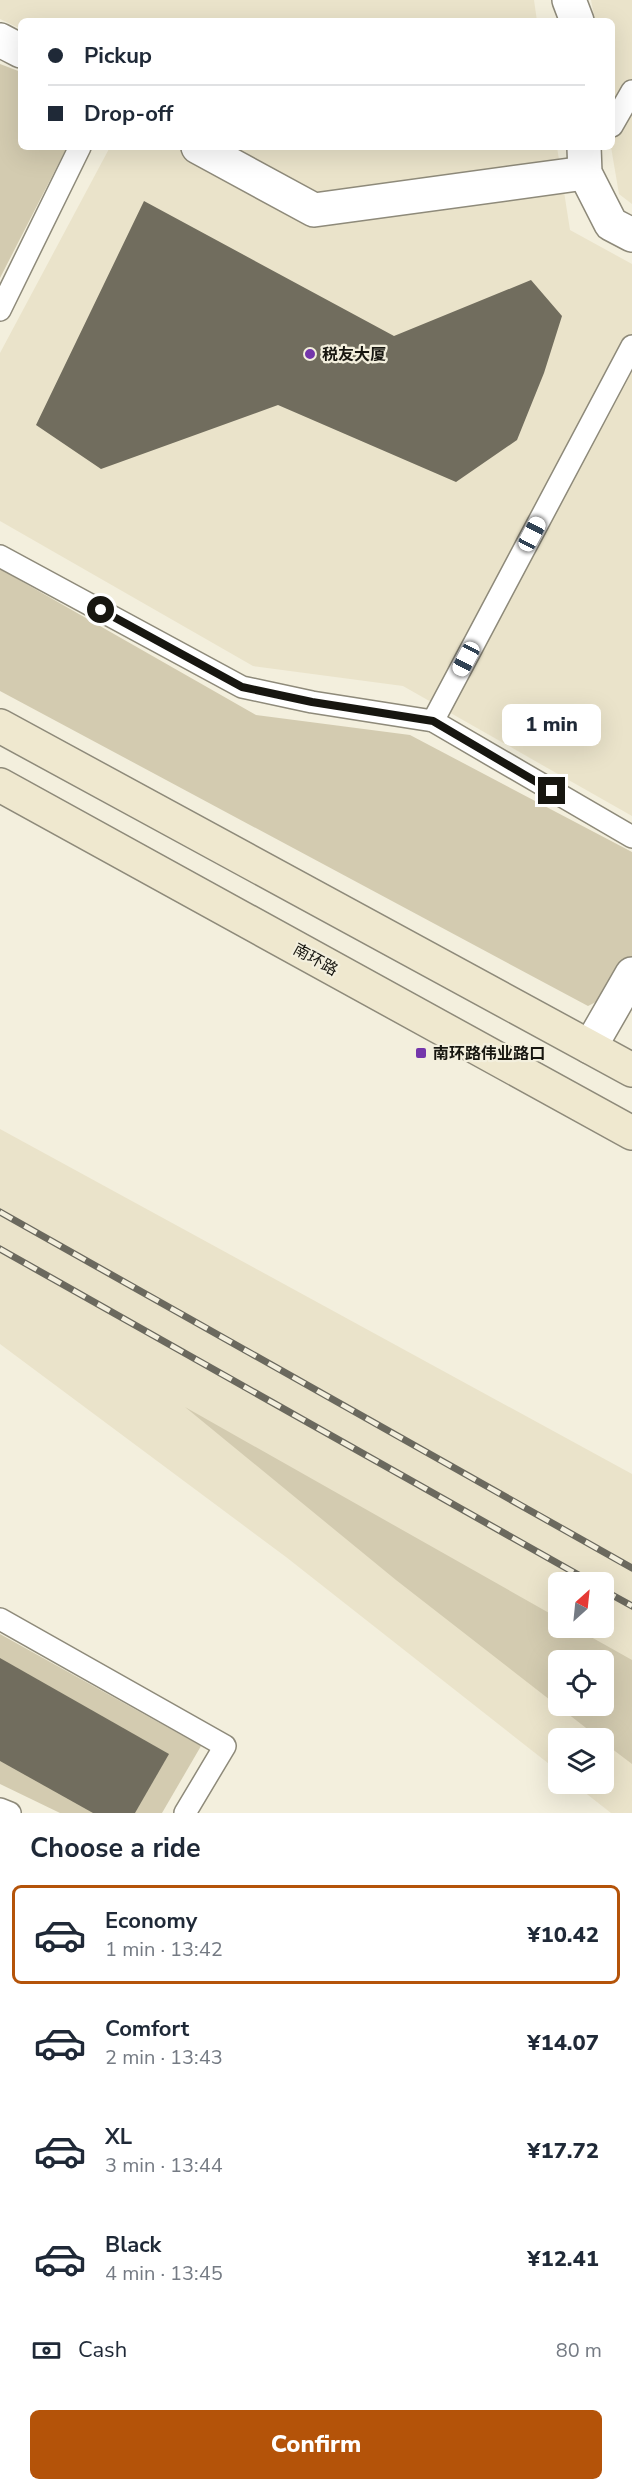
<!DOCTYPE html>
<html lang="en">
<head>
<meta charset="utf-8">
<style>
  :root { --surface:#fff; --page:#f6f6f7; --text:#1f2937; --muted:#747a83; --line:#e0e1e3; --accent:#b45309 }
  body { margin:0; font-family:"Nunito Sans","Noto Sans SC",sans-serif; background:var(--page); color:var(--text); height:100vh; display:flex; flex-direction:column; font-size:22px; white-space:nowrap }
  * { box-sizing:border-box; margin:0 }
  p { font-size:20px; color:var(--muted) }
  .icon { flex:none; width:33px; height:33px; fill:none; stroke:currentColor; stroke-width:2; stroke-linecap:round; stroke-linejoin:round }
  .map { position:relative; height:1813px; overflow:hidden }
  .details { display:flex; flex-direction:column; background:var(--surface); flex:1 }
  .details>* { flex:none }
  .hud { position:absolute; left:18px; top:18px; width:597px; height:132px; border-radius:9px; box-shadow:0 6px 24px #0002; display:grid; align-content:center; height:132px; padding:0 30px; background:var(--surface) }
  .needle { width:39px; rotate:27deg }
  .tools { position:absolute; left:548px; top:1572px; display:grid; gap:12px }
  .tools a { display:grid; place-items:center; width:66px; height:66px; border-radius:9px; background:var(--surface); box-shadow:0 6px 24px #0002; font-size:30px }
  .end { position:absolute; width:27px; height:27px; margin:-14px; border:8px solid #171610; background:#fff; box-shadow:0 0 0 3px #fff }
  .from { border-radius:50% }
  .bubble { position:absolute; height:42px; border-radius:9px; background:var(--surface); box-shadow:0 6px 24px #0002; font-size:20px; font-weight:800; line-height:42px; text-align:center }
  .car { position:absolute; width:18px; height:36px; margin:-18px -9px; border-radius:8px; box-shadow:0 0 4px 2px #0007; background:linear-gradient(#fff 24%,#345 0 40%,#fff 0 76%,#345 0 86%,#fff 0) }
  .hud b { display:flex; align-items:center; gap:21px; height:57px; font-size:22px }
  .hud b+b { border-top:2px solid var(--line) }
  .hud i { width:15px; height:15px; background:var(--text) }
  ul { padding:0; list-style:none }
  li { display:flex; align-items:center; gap:18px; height:99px; margin:0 12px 9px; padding:0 18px; border:3px solid transparent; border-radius:9px }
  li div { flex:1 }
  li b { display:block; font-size:22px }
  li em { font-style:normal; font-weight:800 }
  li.current { border-color:var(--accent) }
  li>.icon { width:54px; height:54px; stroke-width:1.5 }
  h2 { padding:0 30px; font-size:27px; line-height:72px }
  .pay { display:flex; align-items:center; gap:15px; height:66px; padding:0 30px; font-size:22px }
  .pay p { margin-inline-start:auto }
  .cta { display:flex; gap:12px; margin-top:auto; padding:12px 30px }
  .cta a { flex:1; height:69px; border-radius:9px; background:var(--accent); color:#fff; font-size:24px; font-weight:800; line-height:69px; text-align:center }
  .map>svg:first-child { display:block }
  .built { fill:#eae3ca; fill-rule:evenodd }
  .green { fill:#d3cbb0; fill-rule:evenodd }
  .building { fill:#716d5e }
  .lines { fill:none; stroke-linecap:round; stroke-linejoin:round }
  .service-casing { stroke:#8e8a7a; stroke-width:24 }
  .minor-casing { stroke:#8e8a7a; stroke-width:36 }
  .secondary-casing { stroke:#8e8a7a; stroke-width:36 }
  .service { stroke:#fff; stroke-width:21 }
  .minor { stroke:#fff; stroke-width:33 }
  .secondary { stroke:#efe8cf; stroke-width:33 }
  .rail-casing { stroke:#6b695e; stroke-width:7 }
  .rail { stroke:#f3efdd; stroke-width:4.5; stroke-dasharray:14; stroke-linecap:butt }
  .route { stroke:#171610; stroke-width:8 }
  .poi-dot { fill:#7436ab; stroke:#f3efdd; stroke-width:2 }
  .labels { text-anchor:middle; stroke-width:4.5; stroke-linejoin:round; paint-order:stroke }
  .poi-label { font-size:16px; font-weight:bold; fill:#171610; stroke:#f3efdd; text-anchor:start }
  .street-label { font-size:16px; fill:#171610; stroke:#f3efdd }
</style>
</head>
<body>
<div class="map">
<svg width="632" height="1813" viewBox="0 0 632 1813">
  <rect width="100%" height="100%" fill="#f3efdd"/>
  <!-- built -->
  <g class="built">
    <polygon points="0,0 534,0 537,21 21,21 21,29 0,19"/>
    <polygon points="591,0 632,0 632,204 619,194 611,147 612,21 595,21"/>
    <polygon points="110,147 557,147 570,230 632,264 632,816 403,686 253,666 0,521 0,353"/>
    <path d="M0 1129 632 1474V1813H611L574 1784H603V1738H558V1771L286 1557 0 1344ZM558 1582H603V1628H558ZM558 1660H603V1706H558Z"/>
  </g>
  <!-- green -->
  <g class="green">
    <polygon points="0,64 21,72 21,147 67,147 0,278"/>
    <polygon points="0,569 256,715 410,735 632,852 632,957 610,995 588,1006 0,691"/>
    <path d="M185 1407 558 1618V1628H575L632 1660V1764L603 1742V1738H599L396 1580ZM558 1660H603V1706H558Z"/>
    <polygon points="0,1634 201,1746 162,1813 60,1813 0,1784"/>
  </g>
  <!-- building -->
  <g class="building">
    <polygon points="144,201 394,336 531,280 562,316 544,373 517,440 456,482 278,405 101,469 36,425"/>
    <polygon points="0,1658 169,1754 135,1813 93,1813 0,1761"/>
  </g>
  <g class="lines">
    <defs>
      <g id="service">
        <polyline points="612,126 632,91"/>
        <polyline points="0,310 80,147"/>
        <polyline points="0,556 242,687 312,702 433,721 632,837"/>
        <polyline points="433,721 632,346"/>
        <polyline points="0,1619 225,1746 185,1813"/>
        <polyline points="0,1809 10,1813"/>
      </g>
      <g id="minor">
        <polyline points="569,0 577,21"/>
        <polyline points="0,40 21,51"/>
        <polyline points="198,147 314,210 585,173"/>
        <polyline points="584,147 585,173 611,224 632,235"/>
        <polyline points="590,1047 632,974"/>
      </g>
      <g id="secondary">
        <polyline points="0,726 632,1070"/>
        <polyline points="0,785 632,1133"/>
      </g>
    </defs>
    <!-- service casing -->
    <use href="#service" class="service-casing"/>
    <!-- minor casing -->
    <use href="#minor" class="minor-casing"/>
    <!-- secondary casing -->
    <use href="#secondary" class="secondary-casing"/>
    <!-- service -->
    <use href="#service" class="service"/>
    <!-- minor -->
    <use href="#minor" class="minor"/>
    <!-- secondary -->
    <use href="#secondary" class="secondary"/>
    <defs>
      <g id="rail">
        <polyline points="0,1212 632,1568"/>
        <polyline points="0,1249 591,1582"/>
        <polyline points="603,1590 632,1606"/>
      </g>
    </defs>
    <!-- rail casing -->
    <use href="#rail" class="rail-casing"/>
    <!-- rail -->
    <use href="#rail" class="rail"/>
  </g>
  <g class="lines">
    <!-- route -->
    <polyline class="route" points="101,610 242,687 312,702 433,721 552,791"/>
  </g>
  <!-- markers -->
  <g class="poi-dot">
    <circle cx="310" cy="354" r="6"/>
    <rect x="415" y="1047" width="12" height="12" rx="3"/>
  </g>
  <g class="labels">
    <!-- poi labels -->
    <g class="poi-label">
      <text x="322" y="360">税友大厦</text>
      <text x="433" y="1059">南环路伟业路口</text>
    </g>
    <!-- street labels -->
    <g class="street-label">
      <text transform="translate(316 959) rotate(29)" y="6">南环路</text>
    </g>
  </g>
</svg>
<div class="tools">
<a><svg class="needle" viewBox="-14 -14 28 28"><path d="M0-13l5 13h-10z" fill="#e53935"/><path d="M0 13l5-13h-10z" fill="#747a83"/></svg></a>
<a><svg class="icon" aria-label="locate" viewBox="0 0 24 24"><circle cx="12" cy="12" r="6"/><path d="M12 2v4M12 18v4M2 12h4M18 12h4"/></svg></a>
<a><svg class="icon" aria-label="layers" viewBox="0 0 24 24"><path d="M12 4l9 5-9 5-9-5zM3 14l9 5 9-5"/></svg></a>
</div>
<i class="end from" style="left:101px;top:610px"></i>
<i class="end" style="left:552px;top:791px"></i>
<div class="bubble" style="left:502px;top:704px;width:99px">1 min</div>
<i class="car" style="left:532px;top:534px;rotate:28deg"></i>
<i class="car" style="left:466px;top:659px;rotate:208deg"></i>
<div class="hud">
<b><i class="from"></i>Pickup</b>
<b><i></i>Drop-off</b>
</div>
</div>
<section class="details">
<h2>Choose a ride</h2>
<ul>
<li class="current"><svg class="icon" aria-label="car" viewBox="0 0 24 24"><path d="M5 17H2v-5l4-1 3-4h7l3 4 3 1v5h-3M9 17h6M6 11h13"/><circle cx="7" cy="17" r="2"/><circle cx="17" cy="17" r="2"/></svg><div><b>Economy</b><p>1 min · 13:42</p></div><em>¥10.42</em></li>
<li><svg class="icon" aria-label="car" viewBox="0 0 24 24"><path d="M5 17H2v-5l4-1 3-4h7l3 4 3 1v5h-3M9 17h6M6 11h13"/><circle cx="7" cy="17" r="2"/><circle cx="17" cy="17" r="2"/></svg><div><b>Comfort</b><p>2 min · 13:43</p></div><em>¥14.07</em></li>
<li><svg class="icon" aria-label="car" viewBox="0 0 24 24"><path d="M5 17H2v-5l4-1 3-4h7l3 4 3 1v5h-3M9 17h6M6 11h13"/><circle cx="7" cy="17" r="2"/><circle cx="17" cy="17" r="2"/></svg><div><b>XL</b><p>3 min · 13:44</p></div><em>¥17.72</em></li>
<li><svg class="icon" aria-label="car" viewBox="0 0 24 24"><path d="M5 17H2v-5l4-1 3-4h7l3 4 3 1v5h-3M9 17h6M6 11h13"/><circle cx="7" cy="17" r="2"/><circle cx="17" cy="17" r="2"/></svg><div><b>Black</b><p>4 min · 13:45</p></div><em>¥12.41</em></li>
</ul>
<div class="pay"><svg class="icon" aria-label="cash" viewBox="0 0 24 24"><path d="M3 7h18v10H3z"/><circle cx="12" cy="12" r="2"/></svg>Cash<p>80 m</p></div>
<div class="cta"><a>Confirm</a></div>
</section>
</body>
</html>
